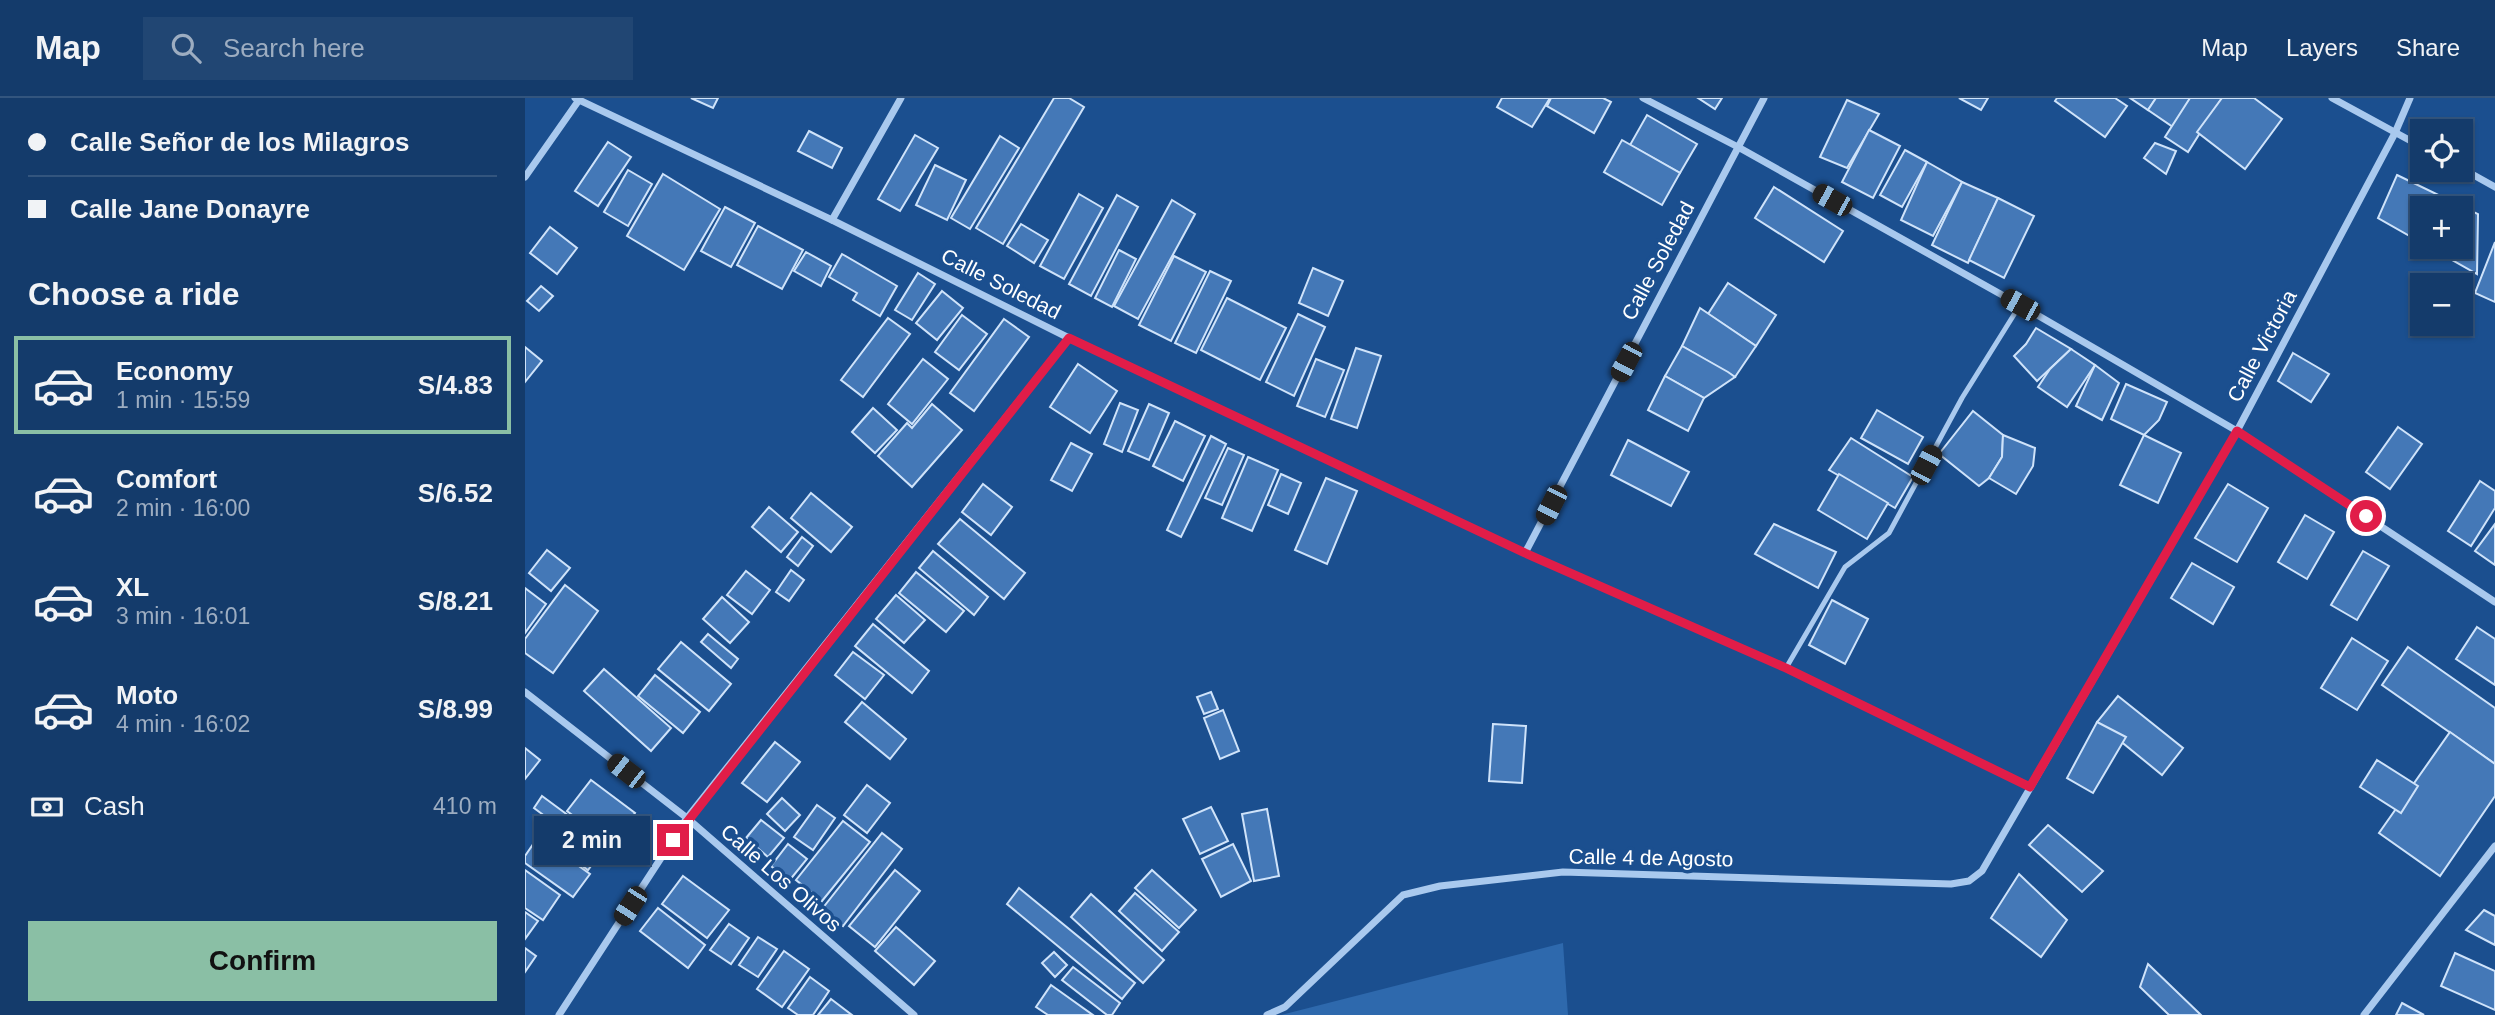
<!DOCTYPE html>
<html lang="en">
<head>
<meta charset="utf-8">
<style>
  :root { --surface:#143b6b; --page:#214673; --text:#f1f3f6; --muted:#9dadc1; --line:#33557e; --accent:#8abfa5 }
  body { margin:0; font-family:Helvetica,sans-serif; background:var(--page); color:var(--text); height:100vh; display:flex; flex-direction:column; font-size:26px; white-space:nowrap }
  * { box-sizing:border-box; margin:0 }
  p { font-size:23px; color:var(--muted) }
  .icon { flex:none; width:38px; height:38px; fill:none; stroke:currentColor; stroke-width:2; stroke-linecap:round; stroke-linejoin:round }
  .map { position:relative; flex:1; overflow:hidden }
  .details { display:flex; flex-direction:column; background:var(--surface); width:525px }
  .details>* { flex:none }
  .hud { display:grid; align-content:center; height:154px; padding:0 28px; background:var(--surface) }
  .tools { position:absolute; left:1885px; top:21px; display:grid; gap:14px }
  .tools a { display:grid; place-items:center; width:63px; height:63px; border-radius:0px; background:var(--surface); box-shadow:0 2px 5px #0004,0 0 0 2px var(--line); font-size:35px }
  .end { position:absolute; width:32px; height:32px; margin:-16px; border:9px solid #e11d48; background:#fff; box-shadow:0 0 0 4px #fff }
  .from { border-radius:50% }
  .bubble { position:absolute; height:49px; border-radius:0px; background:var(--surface); box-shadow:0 2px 5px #0004,0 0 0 2px var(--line); font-size:23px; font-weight:700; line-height:49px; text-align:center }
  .car { position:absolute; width:21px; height:42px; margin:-21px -10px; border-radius:9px; box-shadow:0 0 5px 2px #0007; background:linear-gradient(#222 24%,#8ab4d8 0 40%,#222 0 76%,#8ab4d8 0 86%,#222 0) }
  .hud b { display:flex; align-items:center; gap:24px; height:66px; font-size:26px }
  .hud b+b { border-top:2px solid var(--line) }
  .hud i { width:18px; height:18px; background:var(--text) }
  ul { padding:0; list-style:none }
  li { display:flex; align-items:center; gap:21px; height:98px; margin:0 14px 10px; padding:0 14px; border:4px solid transparent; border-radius:0px }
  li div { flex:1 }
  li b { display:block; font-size:26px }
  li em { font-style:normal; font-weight:700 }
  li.selected { border-color:var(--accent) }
  li>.icon { width:63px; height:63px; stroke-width:1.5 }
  h2 { padding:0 28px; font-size:32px; line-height:84px }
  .pay { display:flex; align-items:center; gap:18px; height:77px; padding:0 28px; font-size:26px }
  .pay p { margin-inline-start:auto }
  .cta { display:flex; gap:14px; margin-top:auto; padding:14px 28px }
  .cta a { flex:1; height:80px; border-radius:0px; background:var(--accent); color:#111; font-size:28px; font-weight:700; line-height:80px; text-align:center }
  header { display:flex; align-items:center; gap:42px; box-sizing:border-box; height:98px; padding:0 35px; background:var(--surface); border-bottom:2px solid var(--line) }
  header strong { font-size:33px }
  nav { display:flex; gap:38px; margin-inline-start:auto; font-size:24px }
  .search { width:490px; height:63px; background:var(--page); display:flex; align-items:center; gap:18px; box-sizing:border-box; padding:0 24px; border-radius:0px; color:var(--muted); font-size:26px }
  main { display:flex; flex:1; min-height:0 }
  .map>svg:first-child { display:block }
  .green { fill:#2e69ad }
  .building { fill:#4478b7; stroke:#cfe3fa; stroke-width:2 }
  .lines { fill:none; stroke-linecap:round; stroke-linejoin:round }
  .lane { stroke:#a9c9ee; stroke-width:5 }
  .street { stroke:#a9c9ee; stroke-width:7 }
  .route { stroke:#e11d48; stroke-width:9 }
  .labels { text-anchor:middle; stroke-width:7; stroke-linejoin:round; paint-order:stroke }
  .street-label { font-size:21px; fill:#fff; stroke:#1b4f8f }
</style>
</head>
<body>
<header>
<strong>Map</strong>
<div class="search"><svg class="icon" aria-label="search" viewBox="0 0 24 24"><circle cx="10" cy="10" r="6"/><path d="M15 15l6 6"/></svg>Search here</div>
<nav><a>Map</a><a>Layers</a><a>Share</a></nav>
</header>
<main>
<section class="details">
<div class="hud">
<b><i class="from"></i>Calle Señor de los Milagros</b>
<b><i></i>Calle Jane Donayre</b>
</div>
<h2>Choose a ride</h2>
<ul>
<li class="selected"><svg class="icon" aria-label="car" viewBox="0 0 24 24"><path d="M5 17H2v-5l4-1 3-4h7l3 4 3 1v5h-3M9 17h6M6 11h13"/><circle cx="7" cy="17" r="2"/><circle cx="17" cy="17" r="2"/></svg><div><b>Economy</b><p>1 min · 15:59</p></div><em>S/4.83</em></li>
<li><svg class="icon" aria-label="car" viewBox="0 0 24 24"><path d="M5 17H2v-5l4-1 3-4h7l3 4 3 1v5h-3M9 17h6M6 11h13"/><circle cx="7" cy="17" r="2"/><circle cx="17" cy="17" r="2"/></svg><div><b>Comfort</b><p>2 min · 16:00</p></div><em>S/6.52</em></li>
<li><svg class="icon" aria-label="car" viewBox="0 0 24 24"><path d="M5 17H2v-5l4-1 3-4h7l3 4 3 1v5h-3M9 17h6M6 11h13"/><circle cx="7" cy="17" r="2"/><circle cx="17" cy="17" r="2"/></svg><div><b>XL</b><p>3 min · 16:01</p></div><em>S/8.21</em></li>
<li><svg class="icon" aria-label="car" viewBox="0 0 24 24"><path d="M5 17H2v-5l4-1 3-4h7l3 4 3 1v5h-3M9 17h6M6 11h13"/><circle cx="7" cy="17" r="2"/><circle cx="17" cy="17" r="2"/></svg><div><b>Moto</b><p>4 min · 16:02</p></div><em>S/8.99</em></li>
</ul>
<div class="pay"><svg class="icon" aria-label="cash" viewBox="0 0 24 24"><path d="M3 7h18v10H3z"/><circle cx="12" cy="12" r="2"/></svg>Cash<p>410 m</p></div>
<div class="cta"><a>Confirm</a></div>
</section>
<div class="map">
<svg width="1970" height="917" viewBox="0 0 1970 917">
  <rect width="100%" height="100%" fill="#1b4f8f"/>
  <!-- green -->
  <polygon class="green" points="1038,845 1043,917 756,917"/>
  <!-- building -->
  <g class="building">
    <polygon points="166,0 193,0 188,10"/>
    <polygon points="529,0 544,0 559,9 478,146 451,130"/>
    <polygon points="977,0 1025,0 1007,29 972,9"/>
    <polygon points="1026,0 1078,0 1086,4 1069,35 1022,8"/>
    <polygon points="1173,0 1197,0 1190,11"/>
    <polygon points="1434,0 1463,0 1456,12"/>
    <polygon points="1532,0 1590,0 1602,8 1580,39 1530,3"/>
    <polygon points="1605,0 1631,0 1623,12"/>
    <polygon points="1631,0 1666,0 1648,29 1623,12"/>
    <polygon points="1665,0 1697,0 1663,54 1640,39"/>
    <polygon points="1697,0 1729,0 1757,21 1720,71 1672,34"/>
    <polygon points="1322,2 1354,16 1322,70 1295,59"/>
    <polygon points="1122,17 1172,46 1155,75 1105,47"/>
    <polygon points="1344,32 1375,48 1348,100 1317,84"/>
    <polygon points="284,33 317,50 307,70 273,53"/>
    <polygon points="390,37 413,50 375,113 353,101"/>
    <polygon points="475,38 494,50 445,131 426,120"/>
    <polygon points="1097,42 1155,75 1137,107 1079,74"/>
    <polygon points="83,44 106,59 73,108 50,93"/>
    <polygon points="1630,45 1651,53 1641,76 1619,60"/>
    <polygon points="1380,52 1402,64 1377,109 1355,97"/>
    <polygon points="1402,64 1437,84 1408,138 1376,122"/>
    <polygon points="410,67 441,82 422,122 391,107"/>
    <polygon points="103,72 127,86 103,128 79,114"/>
    <polygon points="138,76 195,111 159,172 102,138"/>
    <polygon points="1872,77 1953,116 1952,176 1904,149 1936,149 1936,110 1897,110 1897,145 1853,120"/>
    <polygon points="1437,84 1473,100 1443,165 1407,147"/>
    <polygon points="1249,89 1318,133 1299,164 1230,120"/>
    <polygon points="554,96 578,110 539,181 515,168"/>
    <polygon points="592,97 613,109 566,198 544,186"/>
    <polygon points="1473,100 1509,118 1479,180 1444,162"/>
    <polygon points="647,102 670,116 613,221 589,208"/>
    <polygon points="200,109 230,125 206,169 176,153"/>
    <polygon points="496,126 523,142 509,165 482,148"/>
    <polygon points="233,128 278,152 257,191 212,167"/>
    <polygon points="25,129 52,150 32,176 5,155"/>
    <polygon points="1970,144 1970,204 1950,195"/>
    <polygon points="594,152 611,161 587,209 570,200"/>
    <polygon points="281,154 306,168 296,188 269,173"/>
    <polygon points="317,156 372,188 355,218 328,202 332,195 304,179"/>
    <polygon points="649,158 681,174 646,243 614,227"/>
    <polygon points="788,170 818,183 803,218 774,205"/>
    <polygon points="685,173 706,183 671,255 650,245"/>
    <polygon points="393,175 410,186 387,222 370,212"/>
    <polygon points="1203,185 1251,217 1231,248 1183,216"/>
    <polygon points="16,188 28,198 14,213 2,203"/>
    <polygon points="417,193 438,210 412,242 391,225"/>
    <polygon points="702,200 761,230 735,282 676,252"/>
    <polygon points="1175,210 1231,248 1210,279 1157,248"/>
    <polygon points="773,216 800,229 769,298 741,284"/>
    <polygon points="437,217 462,236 434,272 410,254"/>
    <polygon points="363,220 385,236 338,299 316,282"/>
    <polygon points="479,221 504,239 449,313 425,295"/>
    <polygon points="1511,230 1546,251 1512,283 1489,258 1501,246"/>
    <polygon points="1157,248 1203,274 1210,279 1179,300 1140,278"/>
    <polygon points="0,249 17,263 0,284"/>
    <polygon points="831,250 856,258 832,330 806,321"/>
    <polygon points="1546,251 1570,267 1542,309 1513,289 1525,271"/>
    <polygon points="1768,255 1804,276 1786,304 1753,283"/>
    <polygon points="398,261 423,281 387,326 363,306"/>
    <polygon points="791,261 819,272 800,319 772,308"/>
    <polygon points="553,266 592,293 565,335 525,309"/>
    <polygon points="1570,267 1594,285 1577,322 1551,308"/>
    <polygon points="1140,278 1179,300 1163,333 1123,312"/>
    <polygon points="1601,286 1642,304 1634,322 1619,337 1586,321"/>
    <polygon points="595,305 613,312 597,354 579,346"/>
    <polygon points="407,306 437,332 387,389 353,358 382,325 387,330"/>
    <polygon points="624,306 644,315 624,362 603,353"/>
    <polygon points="348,310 372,332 350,355 327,334"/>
    <polygon points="1352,312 1398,339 1383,366 1336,340"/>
    <polygon points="1448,313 1478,337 1477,359 1464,380 1454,388 1414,356"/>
    <polygon points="650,323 680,338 658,383 628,368"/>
    <polygon points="1873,329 1897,346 1865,391 1841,374"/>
    <polygon points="1478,337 1510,350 1508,368 1491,396 1464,380 1477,359"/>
    <polygon points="1619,337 1656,355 1633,405 1595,387"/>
    <polygon points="686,338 701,346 656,439 642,432"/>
    <polygon points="1326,340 1388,379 1370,410 1304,372"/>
    <polygon points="1103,342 1164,374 1146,408 1086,377"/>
    <polygon points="546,345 567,356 547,393 526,382"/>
    <polygon points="703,350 719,357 697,407 680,400"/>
    <polygon points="723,359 753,372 727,433 697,420"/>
    <polygon points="756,376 776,385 763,416 743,407"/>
    <polygon points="1314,376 1363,405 1342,441 1293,412"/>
    <polygon points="801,380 832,393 802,466 770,452"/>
    <polygon points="1955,383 1970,393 1970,410 1946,448 1923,433"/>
    <polygon points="458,386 487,409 466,437 437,414"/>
    <polygon points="1703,386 1743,410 1712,464 1670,440"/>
    <polygon points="286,395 327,429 306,454 266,420"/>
    <polygon points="244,409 273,434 256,454 227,429"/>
    <polygon points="1780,417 1809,434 1782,481 1753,464"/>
    <polygon points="435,421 500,475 479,501 413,446"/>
    <polygon points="1249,426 1311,454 1293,490 1230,456"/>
    <polygon points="1970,426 1970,467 1950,453"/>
    <polygon points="277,439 288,448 273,468 262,459"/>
    <polygon points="22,452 45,470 26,493 4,475"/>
    <polygon points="408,453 463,499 449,517 394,470"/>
    <polygon points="1838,453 1864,468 1832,522 1806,507"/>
    <polygon points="1667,465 1709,489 1688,526 1646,500"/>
    <polygon points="266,472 279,482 264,503 251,494"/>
    <polygon points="221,473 245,492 227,516 202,497"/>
    <polygon points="391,474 439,513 421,534 374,495"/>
    <polygon points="40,487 73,513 28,575 0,555 0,541"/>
    <polygon points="0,490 21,506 0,535"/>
    <polygon points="371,497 400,522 379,545 351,521"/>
    <polygon points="197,499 224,524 205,545 178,521"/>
    <polygon points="1307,502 1343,521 1320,566 1284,547"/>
    <polygon points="348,526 404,573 387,595 330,548"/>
    <polygon points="1952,529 1970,541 1970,587 1931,561"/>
    <polygon points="183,536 213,561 206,570 176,544"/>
    <polygon points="1827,540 1863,563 1832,612 1796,590"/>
    <polygon points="156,544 206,586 184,613 133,571"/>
    <polygon points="1883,549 1970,610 1970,666 1857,587"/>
    <polygon points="328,554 359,577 340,601 310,577"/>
    <polygon points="79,571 146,630 126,653 59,593"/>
    <polygon points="130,577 175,614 158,635 113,598"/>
    <polygon points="686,594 693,611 679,616 672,599"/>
    <polygon points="1593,598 1658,650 1637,677 1572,624"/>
    <polygon points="337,604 381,641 365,661 320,624"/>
    <polygon points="698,612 714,653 695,661 679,620"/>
    <polygon points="1572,624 1601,639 1568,695 1542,680"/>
    <polygon points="968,626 1001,628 997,685 964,683"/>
    <polygon points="1925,634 1970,666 1970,698 1915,778 1854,735"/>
    <polygon points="250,644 275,664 242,704 217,685"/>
    <polygon points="0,650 15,662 0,681"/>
    <polygon points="1852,662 1893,688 1876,715 1835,689"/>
    <polygon points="66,682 110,715 86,746 42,713"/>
    <polygon points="342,687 365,705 342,735 319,717"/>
    <polygon points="17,698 82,746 63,772 14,737 25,722 9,710"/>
    <polygon points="257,700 275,717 260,733 242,716"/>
    <polygon points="292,707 310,720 288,752 269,739"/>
    <polygon points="686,709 703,743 675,756 658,721"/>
    <polygon points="742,711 754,778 729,783 717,716"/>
    <polygon points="236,722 259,740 243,759 221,740"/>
    <polygon points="318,723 345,744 297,803 271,782"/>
    <polygon points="1523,727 1578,773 1557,794 1504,747"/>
    <polygon points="357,735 377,751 318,828 297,811"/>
    <polygon points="13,739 65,776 48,799 0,765 0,758"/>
    <polygon points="263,746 282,761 264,783 246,768"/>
    <polygon points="708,746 726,783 696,799 677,761"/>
    <polygon points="0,772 35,797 18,822 0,810"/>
    <polygon points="370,772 395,793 350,849 324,828"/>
    <polygon points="627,772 671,812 654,830 610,790"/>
    <polygon points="1494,776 1542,822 1516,859 1466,820"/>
    <polygon points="158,778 204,812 182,840 137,806"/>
    <polygon points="494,790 610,885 597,901 482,806"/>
    <polygon points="610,795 654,834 637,853 594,813"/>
    <polygon points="566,796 639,862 618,885 546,819"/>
    <polygon points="133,810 180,847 163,870 115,833"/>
    <polygon points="1959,812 1970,818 1970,847 1941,832"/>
    <polygon points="0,814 13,823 0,841"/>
    <polygon points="204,826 224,840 206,866 185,852"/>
    <polygon points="371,829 410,863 389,887 350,853"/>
    <polygon points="233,839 252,851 233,879 214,867"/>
    <polygon points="0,850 11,858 0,874"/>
    <polygon points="259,853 284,871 257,909 232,891"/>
    <polygon points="529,854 542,867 530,879 517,865"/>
    <polygon points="1930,855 1970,873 1970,912 1916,888"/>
    <polygon points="1623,866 1676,917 1644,917 1615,889"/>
    <polygon points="548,869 595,905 587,917 582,917 537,882"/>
    <polygon points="285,879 304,893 288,917 273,917 263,910"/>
    <polygon points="526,887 568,917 523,917 511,909"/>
    <polygon points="306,901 327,917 293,917"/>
    <polygon points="1877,905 1899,917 1871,917"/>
  </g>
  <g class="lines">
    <!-- lane -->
    <polyline class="lane" points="1261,570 1320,469 1364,435 1437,300 1495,207"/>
    <!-- street -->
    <g class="street">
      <polyline points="50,0 307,122 544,240 1000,455 1261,570 1505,689"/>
      <polyline points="1118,0 1213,49 1495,207 1712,333 1970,504"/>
      <polyline points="1807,0 1897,49"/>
      <polyline points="1936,70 1970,89"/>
      <polyline points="0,79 54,2"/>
      <polyline points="307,122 376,0"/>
      <polyline points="1000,455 1239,0"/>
      <polyline points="0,594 162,720 389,917"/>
      <polyline points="34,917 162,720 544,240"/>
      <polyline points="742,917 760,909 878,797 915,788 1038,774 1426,786 1444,783 1457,773 1712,333 1870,35 1885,0"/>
      <polyline points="1839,917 1970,748"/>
    </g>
  </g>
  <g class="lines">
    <!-- route -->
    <polyline class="route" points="148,742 544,240 1000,455 1261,570 1505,689 1712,333 1841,418"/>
  </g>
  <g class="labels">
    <!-- street labels -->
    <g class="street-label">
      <text transform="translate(1133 163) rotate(-62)" y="7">Calle Soledad</text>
      <text transform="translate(476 186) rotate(27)" y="7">Calle Soledad</text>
      <text transform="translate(1737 248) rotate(-62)" y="7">Calle Victoria</text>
      <text transform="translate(1126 760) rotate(1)" y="7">Calle 4 de Agosto</text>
      <text transform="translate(256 780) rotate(41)" y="7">Calle Los Olivos</text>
    </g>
  </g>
</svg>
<div class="tools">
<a><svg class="icon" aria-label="locate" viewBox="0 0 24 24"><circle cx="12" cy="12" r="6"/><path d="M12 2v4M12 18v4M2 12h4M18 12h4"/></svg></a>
<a>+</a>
<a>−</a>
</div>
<i class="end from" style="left:1841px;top:418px"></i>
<i class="end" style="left:148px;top:742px"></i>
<div class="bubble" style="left:9px;top:718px;width:116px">2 min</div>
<i class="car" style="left:1307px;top:102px;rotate:299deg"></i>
<i class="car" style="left:1495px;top:207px;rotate:299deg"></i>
<i class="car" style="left:1101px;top:264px;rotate:208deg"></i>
<i class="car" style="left:1401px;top:367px;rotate:28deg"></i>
<i class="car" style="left:1026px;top:407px;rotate:207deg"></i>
<i class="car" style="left:101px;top:673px;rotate:308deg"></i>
<i class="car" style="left:105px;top:808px;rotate:213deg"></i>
</div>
</main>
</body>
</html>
